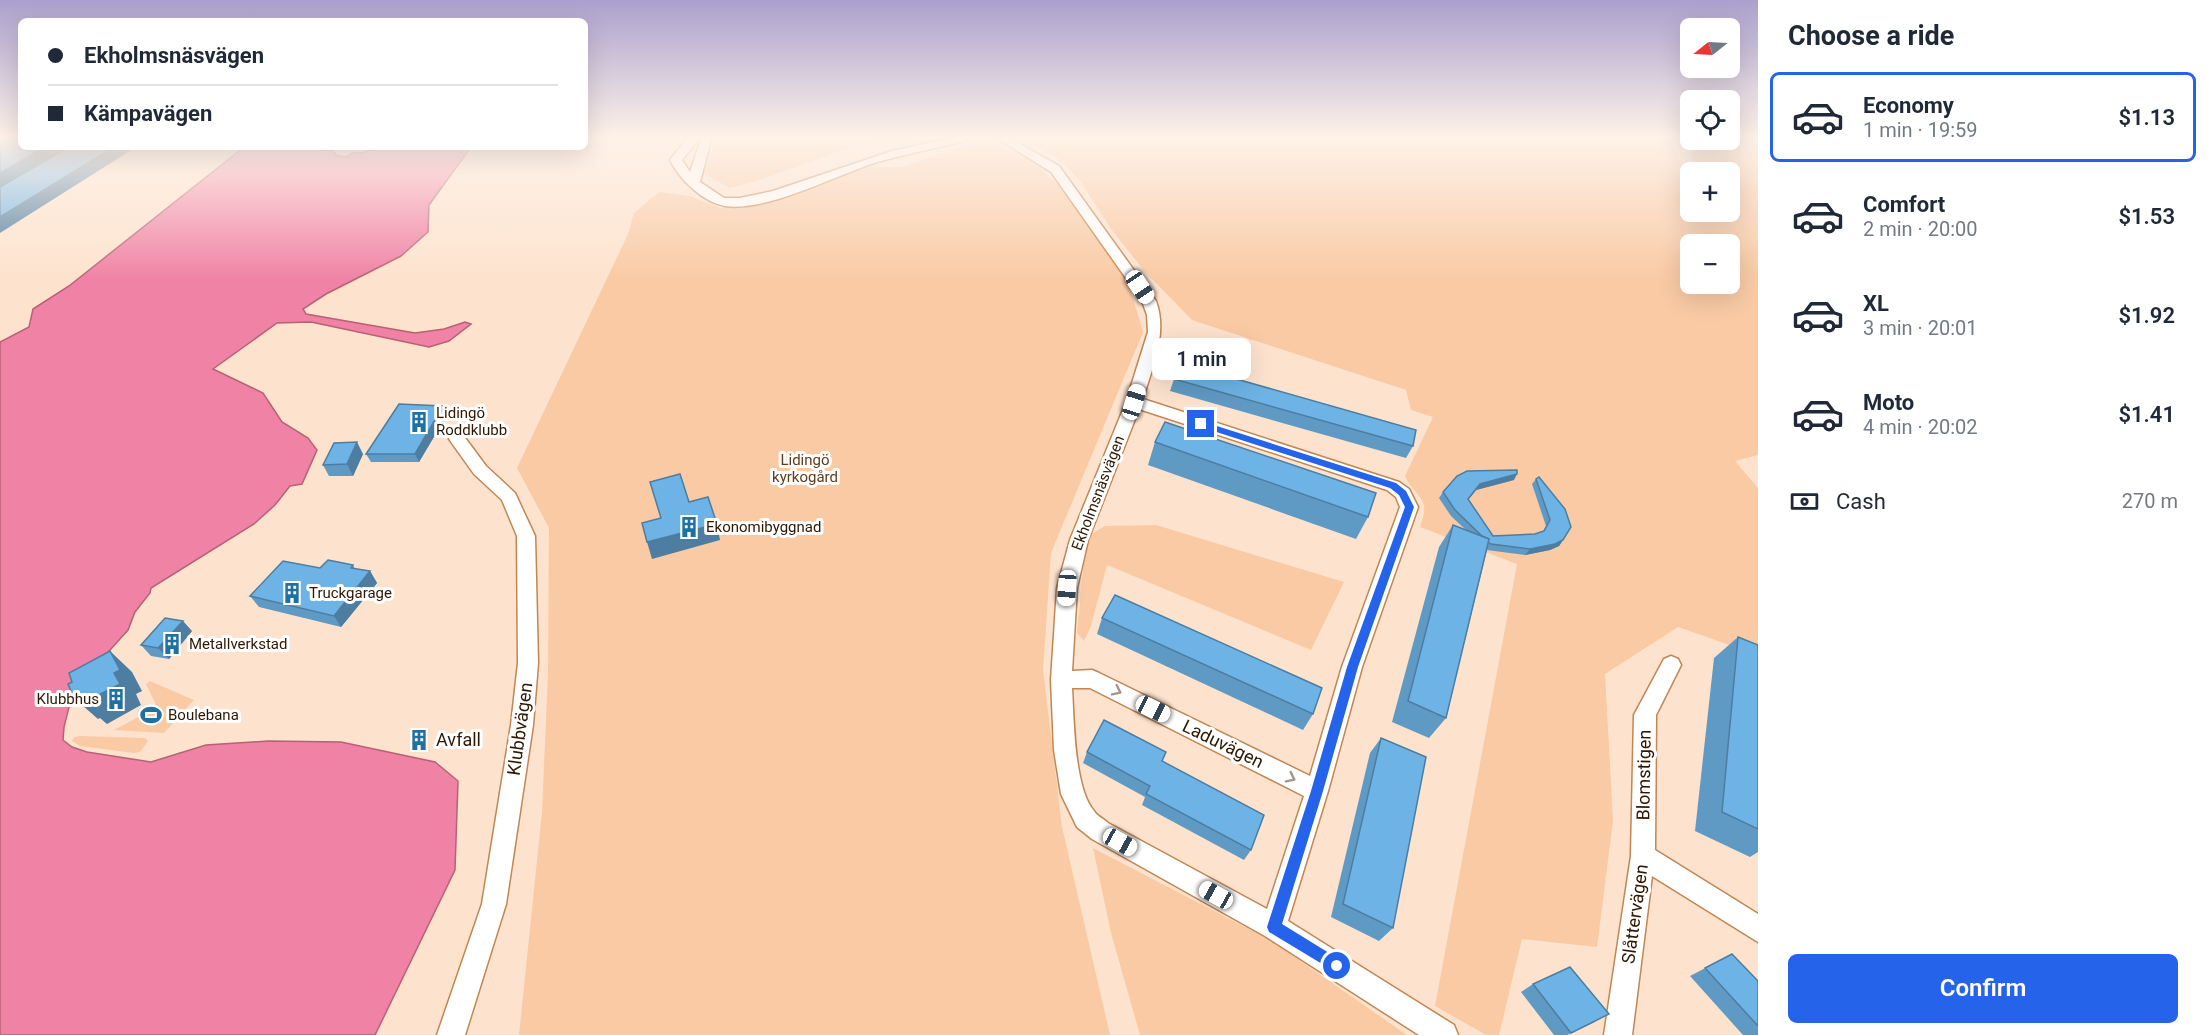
<!DOCTYPE html>
<html lang="en">
<head>
<meta charset="utf-8">
<style>
  :root { --surface:#fff; --page:#f2f2f3; --text:#1f2937; --muted:#747a83; --line:#e0e1e3; --accent:#2563eb }
  body { margin:0; font-family:Roboto,sans-serif; background:var(--page); color:var(--text); height:100vh; display:flex; flex-direction:column; font-size:22px; white-space:nowrap }
  * { box-sizing:border-box; margin:0 }
  p { font-size:20px; color:var(--muted) }
  .icon { flex:none; width:33px; height:33px; fill:none; stroke:currentColor; stroke-width:2; stroke-linecap:round; stroke-linejoin:round }
  .map { position:relative; flex:1; overflow:hidden }
  .drawer { display:flex; flex-direction:column; background:var(--surface); width:450px }
  .drawer>* { flex:none }
  .top-card { position:absolute; left:18px; top:18px; width:570px; height:132px; border-radius:9px; box-shadow:0 6px 24px #0002; display:grid; align-content:center; height:132px; padding:0 30px; background:var(--surface) }
  .needle { width:39px; rotate:252deg }
  .buttons { position:absolute; left:1680px; top:18px; display:grid; gap:12px }
  .buttons a { display:grid; place-items:center; width:60px; height:60px; border-radius:9px; background:var(--surface); box-shadow:0 6px 24px #0002; font-size:30px }
  .end { position:absolute; width:27px; height:27px; margin:-14px; border:8px solid #2563eb; background:#fff; box-shadow:0 0 0 3px #fff }
  .from { border-radius:50% }
  .bubble { position:absolute; height:42px; border-radius:9px; background:var(--surface); box-shadow:0 6px 24px #0002; font-size:20px; font-weight:600; line-height:42px; text-align:center }
  .car { position:absolute; width:18px; height:36px; margin:-18px -9px; border-radius:8px; box-shadow:0 0 4px 2px #0007; background:linear-gradient(#fff 24%,#345 0 40%,#fff 0 76%,#345 0 86%,#fff 0) }
  .top-card b { display:flex; align-items:center; gap:21px; height:57px; font-size:22px }
  .top-card b+b { border-top:2px solid var(--line) }
  .top-card i { width:15px; height:15px; background:var(--text) }
  ul { padding:0; list-style:none }
  li { display:flex; align-items:center; gap:18px; height:90px; margin:0 12px 9px; padding:0 18px; border:3px solid transparent; border-radius:9px }
  li div { flex:1 }
  li b { display:block; font-size:22px }
  li em { font-style:normal; font-weight:600 }
  li.selected { border-color:var(--accent) }
  li>.icon { width:54px; height:54px; stroke-width:1.5 }
  h2 { padding:0 30px; font-size:27px; line-height:72px }
  .pay { display:flex; align-items:center; gap:15px; height:66px; padding:0 30px; font-size:22px }
  .pay p { margin-inline-start:auto }
  .primary-button { display:flex; gap:12px; margin-top:auto; padding:12px 30px }
  .primary-button a { flex:1; height:69px; border-radius:9px; background:var(--accent); color:#fff; font-size:24px; font-weight:600; line-height:69px; text-align:center }
  main { display:flex; flex:1; min-height:0 }
  .map>svg:first-child { display:block }
  .green { fill:#f9caa4; fill-rule:evenodd }
  .water { fill:#f082a5; stroke:#b66274; stroke-width:1.5 }
  .lines { fill:none; stroke-linecap:round; stroke-linejoin:round }
  .minor-casing { stroke:#c28652; stroke-width:3 }
  .minor { fill:#fff; fill-rule:evenodd }
  .wall { fill:#5f9ac5 }
  .shaded-wall { fill:#4d7da0 }
  .building { fill:#6eb3e5; stroke:#4d7da0; stroke-width:1.5 }
  .oneway { stroke:#a1978e }
  .route { fill:#2563eb }
  .labels { text-anchor:middle; stroke-width:6; stroke-linejoin:round; paint-order:stroke }
  .poi-label { font-size:15px; fill:#2f1803; stroke:#fff; text-anchor:start }
  .park-label { font-size:15px; fill:#5f3c1c; stroke:#fff }
  .street-label { font-size:15px; fill:#2f1803; stroke:#fff }
  .near-street-label { font-size:18px; fill:#2f1803; stroke:#fff }
  .near-poi-label { font-size:18px; fill:#2f1803; stroke:#fff; text-anchor:start }
</style>
</head>
<body>
<main>
<div class="map">
<svg width="1758" height="1035" viewBox="0 0 1758 1035">
  <rect width="100%" height="100%" fill="#fde3ce"/>
  <!-- green -->
  <g class="green">
    <polygon points="717,136 883,136 759,180 730,188 704,174"/>
    <path d="M1016 136H1670L1687 182 1680 203 1690 205V212H1730V172H1695L1690 147 1709 148 1713 140H1730V136H1758V455L1735 461 1758 488V655L1678 627 1605 674 1613 821 1597 947 1522 939 1499 1035H1486L1435 1006 1517 564 1420 527C1432 495 1416 500 1405 476L1433 417 1411 410 1406 390 1192 320 1146 273 1111 229 1080 181 1054 155ZM1690 244H1730V284H1690Z"/>
    <polygon points="983,139 1029,159 1056,183 1084,219 1129,285 1143,332 1051,553 1043,670 1062,827 1110,1035 519,1035 542,812 548,674 549,528 517,468 628,234 634,213 659,192 690,196 721,208 763,203 868,167 902,167"/>
    <polygon points="1156,525 1344,582 1311,650 1107,565 1091,626 1084,641 1077,633 1086,537 1105,526"/>
    <polygon points="150,681 194,700 164,733 114,730 157,707 146,684"/>
    <polygon points="80,736 145,738 148,741 140,752 134,753 80,746 72,741 74,737"/>
    <polygon points="1093,848 1270,940 1407,1035 1140,1035 1111,933"/>
  </g>
  <!-- water -->
  <polygon class="water" points="244,147 320,147 322,150 333,150 336,155 346,157 352,153 362,153 378,147 471,147 429,205 428,232 401,256 326,294 303,309 306,314 415,333 444,329 465,322 471,324 449,341 429,347 311,322 277,323 213,369 263,393 282,422 308,438 317,450 302,484 290,486 275,505 254,524 151,588 150,593 135,612 128,630 73,691 64,727 63,740 72,747 87,752 151,762 206,745 268,741 341,742 435,762 458,781 455,870 375,1035 0,1035 0,342 29,327 33,309 69,286"/>
  <g class="lines">
    <defs>
      <g id="minor">
        <path d="M689 136H701L682 160 690 172 702 136H712L700 182 724 198H740L773 191 892 151 960 136H979L977 138C943 147 908 153 874 163 835 176 766 212 725 206 703 202 680 180 670 160Z"/>
        <path d="M994 136H1006L1059 166 1156 301C1168 334 1152 367 1143 399L1399 482 1409 489 1418 507 1362 667 1328 791 1288 921 1454 1025 1458 1035H1419L1265 936 1092 839 1077 827 1061 794 1054 750 1051 680 1057 588 1070 540 1126 402 1148 332 1147 315 1142 301 1051 172ZM1139 409 1387 490 1396 497 1400 507 1342 667 1310 776 1099 673 1092 670 1072 671 1077 588 1088 540ZM1072 688H1090L1304 796 1267 909 1108 823C1104 819 1097 816 1094 811 1074 788 1074 719 1072 688Z"/>
        <polygon points="457,433 463,435 486,466 515,493 535,536 538,663 533,725 506,904 465,1035 437,1035 482,904 511,725 518,663 517,536 502,500 474,474 449,439 451,435"/>
        <polygon points="1671,656 1678,659 1681,665 1656,715 1655,850 1758,914 1758,942 1652,876 1632,1035 1604,1035 1631,856 1634,715 1664,659"/>
      </g>
    </defs>
    <!-- minor casing -->
    <use href="#minor" class="minor-casing"/>
    <!-- minor -->
    <use href="#minor" class="minor"/>
  </g>
  <!-- wall -->
  <g class="wall">
    <polygon points="1174,379 1413,446 1406,458 1170,391"/>
    <polygon points="443,406 447,415 419,462 371,462 366,454"/>
    <polygon points="1155,442 1368,517 1356,539 1148,465"/>
    <polygon points="363,454 353,476 329,476 323,465"/>
    <polygon points="1536,479 1563,540 1559,546 1550,550 1525,555 1487,550 1446,718 1429,738 1392,722 1439,547 1453,525 1466,530 1451,516 1439,498 1443,492 1514,480 1476,490 1468,500 1493,536 1535,534 1543,531 1546,526 1532,484"/>
    <polygon points="353,565 355,569 370,571 377,583 341,627 259,607 250,596 320,568"/>
    <polygon points="1102,618 1313,714 1303,730 1097,634"/>
    <polygon points="192,631 169,659 151,656 141,645"/>
    <polygon points="1738,637 1758,645 1758,852 1750,857 1695,831 1714,658"/>
    <polygon points="1381,738 1393,928 1379,941 1331,917 1370,753"/>
    <polygon points="1087,752 1162,762 1251,850 1244,860 1142,805 1145,797 1083,763"/>
    <polygon points="1732,954 1758,981 1758,1035 1743,1035 1690,976"/>
    <polygon points="1533,984 1595,1022 1567,1035 1554,1035 1521,992"/>
  </g>
  <!-- shaded-wall -->
  <g class="shaded-wall">
    <polygon points="45,147 70,147 0,187 0,173"/>
    <polygon points="114,147 136,147 0,233 0,217"/>
    <polygon points="443,406 447,415 419,462 415,454"/>
    <polygon points="357,442 363,454 353,476 347,464"/>
    <polygon points="1517,474 1514,480 1476,490 1464,505 1480,484"/>
    <polygon points="717,524 720,540 652,559 647,542"/>
    <polygon points="1563,540 1559,546 1550,550 1525,555 1530,549"/>
    <polygon points="370,571 377,583 341,627 334,616"/>
    <polygon points="183,621 192,631 169,659 158,648"/>
    <polygon points="110,651 132,672 142,691 136,694 141,705 107,724 100,718 98,719 74,698 114,673"/>
  </g>
  <!-- building -->
  <g class="building">
    <polygon points="11,136 21,136 21,147 45,147 0,173 0,141"/>
    <polygon points="69,147 114,147 0,217 0,187"/>
    <polygon points="1180,363 1416,430 1413,446 1174,379"/>
    <polygon points="399,404 443,406 415,454 366,454"/>
    <polygon points="1165,422 1376,493 1368,517 1155,442"/>
    <polygon points="357,442 347,464 323,465 334,443"/>
    <polygon points="1517,470 1517,474 1480,484 1468,499 1493,536 1535,534 1544,531 1550,520 1536,479 1539,477 1565,509 1571,527 1563,540 1555,544 1530,549 1491,544 1488,542 1489,539 1482,536 1455,510 1443,492 1457,476 1467,471"/>
    <polygon points="680,474 689,502 708,497 717,524 647,542 642,523 661,518 650,482"/>
    <polygon points="1453,525 1489,539 1446,718 1408,701"/>
    <polygon points="328,560 353,565 351,568 370,571 334,616 250,596 283,561 320,568"/>
    <polygon points="1115,595 1322,688 1313,714 1102,618"/>
    <polygon points="165,618 183,621 158,648 141,645"/>
    <polygon points="1738,637 1758,645 1758,829 1722,812"/>
    <polygon points="110,651 120,670 114,673 120,684 83,703 80,695 74,698 68,684 72,682 69,673"/>
    <polygon points="1104,720 1166,752 1162,761 1264,815 1251,850 1146,794 1150,786 1087,752"/>
    <polygon points="1381,738 1426,757 1393,928 1343,904"/>
    <polygon points="1732,954 1758,981 1758,1026 1705,968"/>
    <polygon points="1570,967 1609,1014 1571,1033 1533,984"/>
  </g>
  <!-- one-way arrows -->
  <defs><path id="oneway-chevron" d="M-2-3.5L2.5 0L-2 3.5" fill="none" stroke-width="1.6" stroke-linecap="round" stroke-linejoin="round" transform="scale(1.5)"/></defs>
  <g class="oneway">
    <use href="#oneway-chevron" transform="translate(1117 691) rotate(26)"/>
    <use href="#oneway-chevron" transform="translate(1291 778) rotate(26)"/>
  </g>
  <!-- sky -->
  <linearGradient id="sky" x2="0" y2="1"><stop stop-color="#aba0cd"/><stop offset="0.49" stop-color="#fef2e9"/><stop offset="1" stop-color="#fef2e9" stop-opacity="0"/></linearGradient>
  <rect width="1758" height="280" fill="url(#sky)"/>
  <!-- route -->
  <polygon class="route" points="1201,421 1396,483 1406,491 1414,507 1358,667 1323,791 1282,924 1342,961 1344,966 1342,971 1337,973 1269,932 1267,927 1311,791 1347,667 1405,507 1399,495 1390,488 1198,426 1197,424"/>
  <!-- icons -->
  <defs>
    <symbol id="building-bare" viewBox="-9 -9 18 18"><path d="M-4-6H4V6H1V3H-1V6H-4ZM-2.5-4.3h1.7v1.8h-1.7ZM.8-4.3h1.7v1.8H.8ZM-2.5-1h1.7V.8h-1.7ZM.8-1h1.7V.8H.8Z" fill="#1f71a2" stroke="#fff" stroke-width="2.5" paint-order="stroke"/></symbol>
    <symbol id="stadium-bare" viewBox="-9 -9 18 18"><path d="M0-5a6.5 5 0 1 0 0 10a6.5 5 0 1 0 0-10ZM-3.5-1.8h7v3.6h-7Z" fill="#1f71a2" stroke="#fff" stroke-width="2.5" paint-order="stroke"/></symbol>
  </defs>
  <g fill-rule="evenodd">
    <use href="#building-bare" x="404" y="407" width="30" height="30"/>
    <use href="#building-bare" x="674" y="512" width="30" height="30"/>
    <use href="#building-bare" x="277" y="578" width="30" height="30"/>
    <use href="#building-bare" x="157" y="629" width="30" height="30"/>
    <use href="#building-bare" x="101" y="684" width="30" height="30"/>
    <use href="#stadium-bare" x="136" y="700" width="30" height="30"/>
    <use href="#building-bare" x="404" y="725" width="30" height="30"/>
  </g>
  <g class="labels">
    <!-- poi labels -->
    <g class="poi-label">
      <text x="436" y="418">Lidingö<tspan x="436" dy="17">Roddklubb</tspan></text>
      <text x="706" y="532">Ekonomibyggnad</text>
      <text x="309" y="598">Truckgarage</text>
      <text x="189" y="649">Metallverkstad</text>
      <text x="99" y="704" text-anchor="end">Klubbhus</text>
      <text x="168" y="720">Boulebana</text>
    </g>
    <!-- park labels -->
    <g class="park-label">
      <text x="805" y="465">Lidingö<tspan x="805" dy="17">kyrkogård</tspan></text>
    </g>
    <!-- street labels -->
    <g class="street-label">
      <text transform="translate(1098 493) rotate(-69)" y="5">Ekholmsnäsvägen</text>
    </g>
    <!-- near-street labels -->
    <g class="near-street-label">
      <text transform="translate(520 729) rotate(-82)" y="6">Klubbvägen</text>
      <text transform="translate(1223 744) rotate(26)" y="6">Laduvägen</text>
      <text transform="translate(1644 775) rotate(-89)" y="6">Blomstigen</text>
      <text transform="translate(1635 914) rotate(-82)" y="6">Slåttervägen</text>
    </g>
    <!-- near-poi labels -->
    <g class="near-poi-label">
      <text x="436" y="746">Avfall</text>
    </g>
  </g>
</svg>
<div class="buttons">
<a><svg class="needle" viewBox="-14 -14 28 28"><path d="M0-13l5 13h-10z" fill="#e53935"/><path d="M0 13l5-13h-10z" fill="#747a83"/></svg></a>
<a><svg class="icon" aria-label="locate" viewBox="0 0 24 24"><circle cx="12" cy="12" r="6"/><path d="M12 2v4M12 18v4M2 12h4M18 12h4"/></svg></a>
<a>+</a>
<a>−</a>
</div>
<i class="end from" style="left:1337px;top:966px"></i>
<i class="end" style="left:1201px;top:424px"></i>
<div class="bubble" style="left:1152px;top:338px;width:99px">1 min</div>
<i class="car" style="left:1140px;top:287px;rotate:146deg"></i>
<i class="car" style="left:1134px;top:402px;rotate:17deg"></i>
<i class="car" style="left:1067px;top:588px;rotate:184deg"></i>
<i class="car" style="left:1153px;top:709px;rotate:116deg"></i>
<i class="car" style="left:1120px;top:842px;rotate:119deg"></i>
<i class="car" style="left:1216px;top:895px;rotate:299deg"></i>
<div class="top-card">
<b><i class="from"></i>Ekholmsnäsvägen</b>
<b><i></i>Kämpavägen</b>
</div>
</div>
<section class="drawer">
<h2>Choose a ride</h2>
<ul>
<li class="selected"><svg class="icon" aria-label="car" viewBox="0 0 24 24"><path d="M5 17H2v-5l4-1 3-4h7l3 4 3 1v5h-3M9 17h6M6 11h13"/><circle cx="7" cy="17" r="2"/><circle cx="17" cy="17" r="2"/></svg><div><b>Economy</b><p>1 min · 19:59</p></div><em>$1.13</em></li>
<li><svg class="icon" aria-label="car" viewBox="0 0 24 24"><path d="M5 17H2v-5l4-1 3-4h7l3 4 3 1v5h-3M9 17h6M6 11h13"/><circle cx="7" cy="17" r="2"/><circle cx="17" cy="17" r="2"/></svg><div><b>Comfort</b><p>2 min · 20:00</p></div><em>$1.53</em></li>
<li><svg class="icon" aria-label="car" viewBox="0 0 24 24"><path d="M5 17H2v-5l4-1 3-4h7l3 4 3 1v5h-3M9 17h6M6 11h13"/><circle cx="7" cy="17" r="2"/><circle cx="17" cy="17" r="2"/></svg><div><b>XL</b><p>3 min · 20:01</p></div><em>$1.92</em></li>
<li><svg class="icon" aria-label="car" viewBox="0 0 24 24"><path d="M5 17H2v-5l4-1 3-4h7l3 4 3 1v5h-3M9 17h6M6 11h13"/><circle cx="7" cy="17" r="2"/><circle cx="17" cy="17" r="2"/></svg><div><b>Moto</b><p>4 min · 20:02</p></div><em>$1.41</em></li>
</ul>
<div class="pay"><svg class="icon" aria-label="cash" viewBox="0 0 24 24"><path d="M3 7h18v10H3z"/><circle cx="12" cy="12" r="2"/></svg>Cash<p>270 m</p></div>
<div class="primary-button"><a>Confirm</a></div>
</section>
</main>
</body>
</html>
